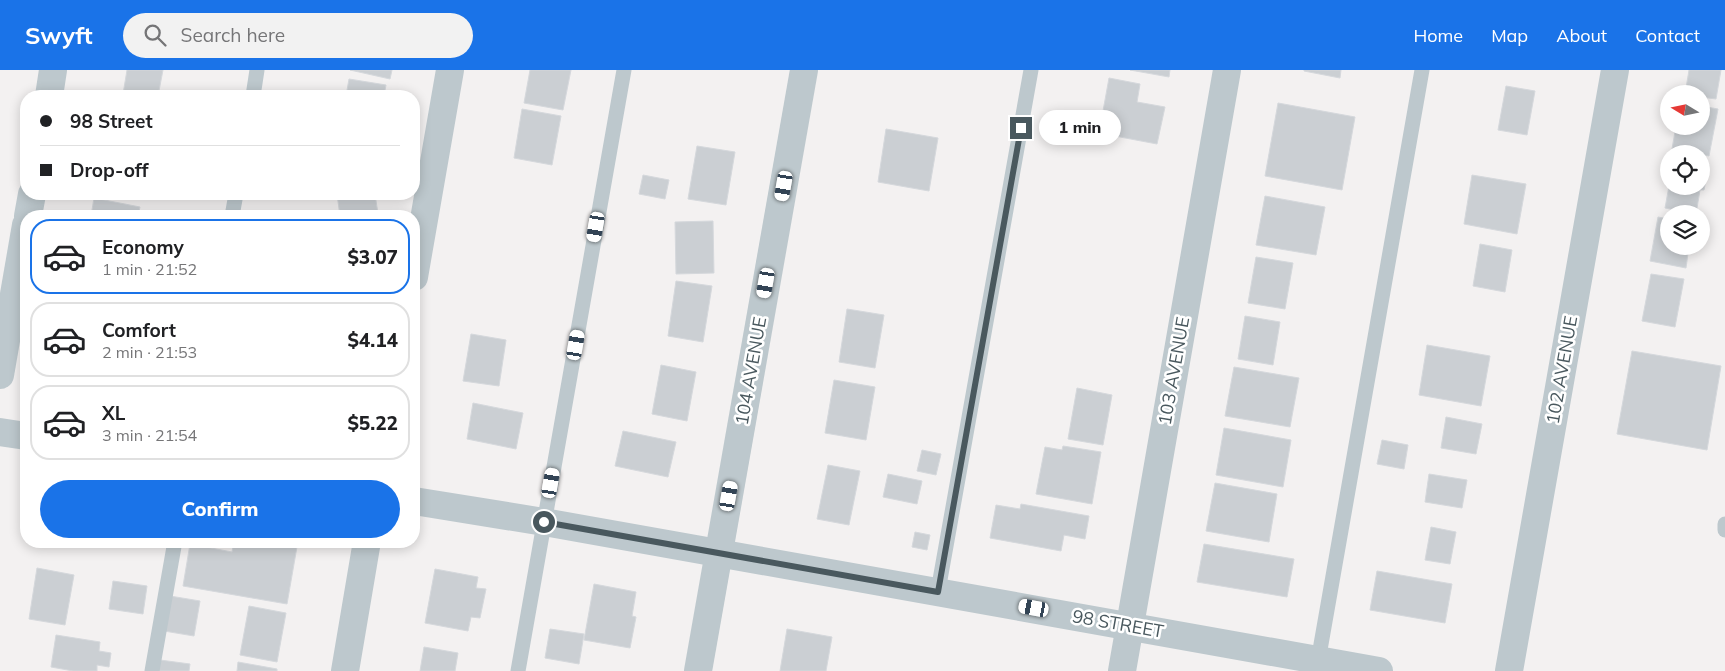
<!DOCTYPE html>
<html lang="en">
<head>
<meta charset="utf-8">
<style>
  :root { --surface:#fff; --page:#f2f2f2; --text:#202124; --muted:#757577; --line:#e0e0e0; --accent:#1a73e8 }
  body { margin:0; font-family:Mulish,sans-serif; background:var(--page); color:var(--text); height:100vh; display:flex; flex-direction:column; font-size:19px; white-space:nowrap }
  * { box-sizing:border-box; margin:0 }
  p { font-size:16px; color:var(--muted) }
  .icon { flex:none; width:28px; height:28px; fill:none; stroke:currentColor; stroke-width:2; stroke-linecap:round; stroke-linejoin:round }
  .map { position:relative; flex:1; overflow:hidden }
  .panel { position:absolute; left:20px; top:140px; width:400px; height:338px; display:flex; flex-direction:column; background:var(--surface); border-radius:20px; box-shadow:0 2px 12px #0003 }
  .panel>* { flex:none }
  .guide { position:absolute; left:20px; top:20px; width:400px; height:110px; border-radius:20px; box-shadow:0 2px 12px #0003; display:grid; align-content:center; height:110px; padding:0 20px; background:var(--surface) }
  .needle { width:32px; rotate:280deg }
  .controls { position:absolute; left:1660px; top:15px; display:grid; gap:10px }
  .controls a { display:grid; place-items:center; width:50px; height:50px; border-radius:50%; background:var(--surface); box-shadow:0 2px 12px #0003; font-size:25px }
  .end { position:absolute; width:22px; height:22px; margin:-11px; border:6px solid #49585e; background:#fff; box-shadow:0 0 0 2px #fff }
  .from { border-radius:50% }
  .bubble { position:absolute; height:35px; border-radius:18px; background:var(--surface); box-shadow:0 2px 12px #0003; font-size:16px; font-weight:800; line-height:35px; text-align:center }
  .car { position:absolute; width:15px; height:30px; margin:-15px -8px; border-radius:6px; box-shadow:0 0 4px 1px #0007; background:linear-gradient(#fff 24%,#345 0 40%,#fff 0 76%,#345 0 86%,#fff 0) }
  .guide b { display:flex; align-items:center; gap:18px; height:48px; font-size:19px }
  .guide b+b { border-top:1px solid var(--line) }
  .guide i { width:12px; height:12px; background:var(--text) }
  ul { padding:9px 0 0; list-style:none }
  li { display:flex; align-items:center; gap:15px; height:75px; margin:0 10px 8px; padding:0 10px; border:2px solid var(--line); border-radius:20px }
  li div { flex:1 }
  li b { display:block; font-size:19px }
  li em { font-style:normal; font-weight:800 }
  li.selected { border-color:var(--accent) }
  li>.icon { width:45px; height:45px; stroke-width:1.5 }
  .button { display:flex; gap:10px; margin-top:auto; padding:10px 20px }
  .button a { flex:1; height:58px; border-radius:30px; background:var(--accent); color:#fff; font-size:20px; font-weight:800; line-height:58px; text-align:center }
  header { display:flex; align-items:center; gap:30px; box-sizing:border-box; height:70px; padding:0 25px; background:var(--accent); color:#fff }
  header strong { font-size:24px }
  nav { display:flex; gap:28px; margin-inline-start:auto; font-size:18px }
  .search { width:350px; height:45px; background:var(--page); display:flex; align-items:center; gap:12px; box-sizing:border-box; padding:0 18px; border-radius:28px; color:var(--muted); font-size:19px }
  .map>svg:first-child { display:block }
  .building { fill:#cbcfd3; stroke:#d5d8dc }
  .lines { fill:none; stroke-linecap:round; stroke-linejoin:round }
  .lane { stroke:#bdc8cd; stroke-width:15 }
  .street { stroke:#bdc8cd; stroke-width:28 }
  .route { stroke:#49585e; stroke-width:6 }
  .labels { text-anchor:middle; stroke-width:5; stroke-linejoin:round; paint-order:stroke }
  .street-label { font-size:18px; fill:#49585e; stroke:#fff }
</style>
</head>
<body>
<header>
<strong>Swyft</strong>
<div class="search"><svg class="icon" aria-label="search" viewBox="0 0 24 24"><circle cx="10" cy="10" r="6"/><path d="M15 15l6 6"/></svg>Search here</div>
<nav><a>Home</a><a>Map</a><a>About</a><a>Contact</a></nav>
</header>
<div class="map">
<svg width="1725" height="601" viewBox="0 0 1725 601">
  <rect width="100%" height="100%" fill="#f3f1f1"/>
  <!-- building -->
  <g class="building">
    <polygon points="127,0 163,0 158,26 107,26 108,21 123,24"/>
    <polygon points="350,0 392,0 390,9"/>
    <polygon points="530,0 571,0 563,40 524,33"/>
    <polygon points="1130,0 1170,0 1169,7"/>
    <polygon points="1304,0 1341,0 1340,8 1304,1"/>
    <polygon points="1689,0 1721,0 1716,29 1701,27 1701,24 1685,24"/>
    <polygon points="1109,8 1140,14 1137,32 1165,37 1157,74 1099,63"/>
    <polygon points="349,9 386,15 384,26 346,26"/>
    <polygon points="1506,16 1535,21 1527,65 1498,60"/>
    <polygon points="1278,33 1355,47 1342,120 1265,106"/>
    <polygon points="1701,36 1718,39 1709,86 1672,79 1676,56 1701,56"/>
    <polygon points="522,39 561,46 552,95 514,88"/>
    <polygon points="886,59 938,68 929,121 878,112"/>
    <polygon points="697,76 735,82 726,135 688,129"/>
    <polygon points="1701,93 1709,95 1704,120 1700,120 1696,144 1665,138 1669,116 1666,116 1669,101 1669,116 1701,116"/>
    <polygon points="643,105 669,110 665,129 639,124"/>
    <polygon points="1472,105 1526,114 1517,164 1464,154"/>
    <polygon points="337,124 375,124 378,144 340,146"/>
    <polygon points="1265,126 1325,137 1316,185 1256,175"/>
    <polygon points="94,128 140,137 138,146 91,146"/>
    <polygon points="1658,147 1669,149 1669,176 1689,176 1686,198 1650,191"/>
    <polygon points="713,151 714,203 676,204 675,152"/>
    <polygon points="1480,174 1512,180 1505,222 1473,216"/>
    <polygon points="1256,187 1293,193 1285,239 1248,233"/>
    <polygon points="1651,204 1684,209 1675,257 1642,251"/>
    <polygon points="676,211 712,216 703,272 668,266"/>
    <polygon points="847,239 884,245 875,298 839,292"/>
    <polygon points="1245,246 1280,252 1273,295 1238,289"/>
    <polygon points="471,264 506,270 499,316 463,311"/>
    <polygon points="1427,275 1490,286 1481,336 1419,325"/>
    <polygon points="1632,281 1721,296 1707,380 1617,364"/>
    <polygon points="661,295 696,302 687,351 652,344"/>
    <polygon points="1234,297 1299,308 1290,357 1225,346"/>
    <polygon points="834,310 875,317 866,370 825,363"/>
    <polygon points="1077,318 1112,325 1103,375 1068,369"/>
    <polygon points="473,333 523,343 516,379 467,369"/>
    <polygon points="1446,347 1482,354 1476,384 1441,378"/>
    <polygon points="1224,358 1291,370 1283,417 1216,405"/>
    <polygon points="623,361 676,372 668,407 615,396"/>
    <polygon points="1382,370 1408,375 1404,399 1377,394"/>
    <polygon points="1063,376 1101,382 1092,434 1036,424 1045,377 1062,380"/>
    <polygon points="922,380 941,384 936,405 917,401"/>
    <polygon points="828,395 860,401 849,455 817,449"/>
    <polygon points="888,404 922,411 917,434 883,427"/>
    <polygon points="1429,404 1467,410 1462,438 1425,432"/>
    <polygon points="1215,413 1277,424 1269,472 1206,461"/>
    <polygon points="1021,434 1089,446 1085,469 1064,465 1061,481 990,468 996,435 1020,439"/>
    <polygon points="1431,457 1456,462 1450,494 1425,490"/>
    <polygon points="915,462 930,465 927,480 912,477"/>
    <polygon points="234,471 298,471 287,534 183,516 190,474 232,482"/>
    <polygon points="1204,474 1294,489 1287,527 1197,512"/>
    <polygon points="37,498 74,505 65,555 29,549"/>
    <polygon points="435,499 478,507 476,518 486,519 480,548 471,547 468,561 425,553"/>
    <polygon points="1377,501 1452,514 1445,553 1370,540"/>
    <polygon points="113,511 147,516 143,544 109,539"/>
    <polygon points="594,514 636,522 632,546 636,547 630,578 584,570"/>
    <polygon points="170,526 200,531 194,566 164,561"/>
    <polygon points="249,536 286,543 277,592 240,585"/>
    <polygon points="550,559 584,564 579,594 545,588"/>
    <polygon points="787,559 832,567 826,601 780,601"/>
    <polygon points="56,565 100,572 99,581 111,583 109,597 97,595 97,601 73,601 51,597"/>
    <polygon points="424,577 458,583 455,601 420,601"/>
    <polygon points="160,590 190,594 189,601 158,601"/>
    <polygon points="238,592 277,599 277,601 237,601"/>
  </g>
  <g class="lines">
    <!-- lane -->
    <g class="lane">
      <polyline points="253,26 257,0"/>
      <polyline points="232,146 236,124"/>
      <polyline points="1725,454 1725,460"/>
      <polyline points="938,521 1031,0"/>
      <polyline points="1317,597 1422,0"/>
      <polyline points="152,601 175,471"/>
      <polyline points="518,601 624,0"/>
    </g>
    <!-- street -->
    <g class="street">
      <polyline points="49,26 53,0"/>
      <polyline points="28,146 32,124"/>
      <polyline points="414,207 450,0"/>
      <polyline points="0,305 26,155"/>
      <polyline points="0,362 26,366"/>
      <polyline points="414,431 544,452 1379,601"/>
      <polyline points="345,601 367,471"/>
      <polyline points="698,601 804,0"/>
      <polyline points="1122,601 1227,0"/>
      <polyline points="1509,601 1615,0"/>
    </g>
  </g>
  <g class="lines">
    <!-- route -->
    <polyline class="route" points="544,452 938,522 1021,58"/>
  </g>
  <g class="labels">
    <!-- street labels -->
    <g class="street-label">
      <text transform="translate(1562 300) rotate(-80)" y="6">102 AVENUE</text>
      <text transform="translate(751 301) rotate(-80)" y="6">104 AVENUE</text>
      <text transform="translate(1174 301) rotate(-80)" y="6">103 AVENUE</text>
      <text transform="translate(1118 554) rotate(10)" y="6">98 STREET</text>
    </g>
  </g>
</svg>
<div class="controls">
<a><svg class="needle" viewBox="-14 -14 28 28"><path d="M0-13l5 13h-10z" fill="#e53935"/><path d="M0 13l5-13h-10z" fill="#757577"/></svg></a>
<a><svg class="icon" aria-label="locate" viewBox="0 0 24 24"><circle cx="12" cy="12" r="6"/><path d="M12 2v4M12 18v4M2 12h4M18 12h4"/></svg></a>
<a><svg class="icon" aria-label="layers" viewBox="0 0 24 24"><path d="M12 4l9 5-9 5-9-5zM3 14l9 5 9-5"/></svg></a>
</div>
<i class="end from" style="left:544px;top:452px"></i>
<i class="end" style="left:1021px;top:58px"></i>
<div class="bubble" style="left:1039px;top:40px;width:82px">1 min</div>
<i class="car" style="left:784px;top:116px;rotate:190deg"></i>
<i class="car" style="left:596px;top:157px;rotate:190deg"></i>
<i class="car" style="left:766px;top:213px;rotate:190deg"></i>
<i class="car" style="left:576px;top:275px;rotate:10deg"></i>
<i class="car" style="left:551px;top:413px;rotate:10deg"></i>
<i class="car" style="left:729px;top:426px;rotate:10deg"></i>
<i class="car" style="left:1034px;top:538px;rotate:280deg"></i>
<div class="guide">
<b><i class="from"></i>98 Street</b>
<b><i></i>Drop-off</b>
</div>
<section class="panel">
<ul>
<li class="selected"><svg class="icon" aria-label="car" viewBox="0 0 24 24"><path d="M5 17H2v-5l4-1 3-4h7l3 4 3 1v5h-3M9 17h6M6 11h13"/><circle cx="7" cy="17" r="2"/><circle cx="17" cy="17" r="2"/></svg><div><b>Economy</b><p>1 min · 21:52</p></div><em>$3.07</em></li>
<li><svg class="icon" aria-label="car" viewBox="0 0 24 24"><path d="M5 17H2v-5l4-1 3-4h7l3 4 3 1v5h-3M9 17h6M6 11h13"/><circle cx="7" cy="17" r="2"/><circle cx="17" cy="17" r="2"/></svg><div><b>Comfort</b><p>2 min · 21:53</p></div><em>$4.14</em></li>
<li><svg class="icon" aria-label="car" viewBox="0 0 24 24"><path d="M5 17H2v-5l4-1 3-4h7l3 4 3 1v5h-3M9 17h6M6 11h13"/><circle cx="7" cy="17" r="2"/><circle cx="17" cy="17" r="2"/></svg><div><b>XL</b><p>3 min · 21:54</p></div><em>$5.22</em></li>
</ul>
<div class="button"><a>Confirm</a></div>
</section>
</div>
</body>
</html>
